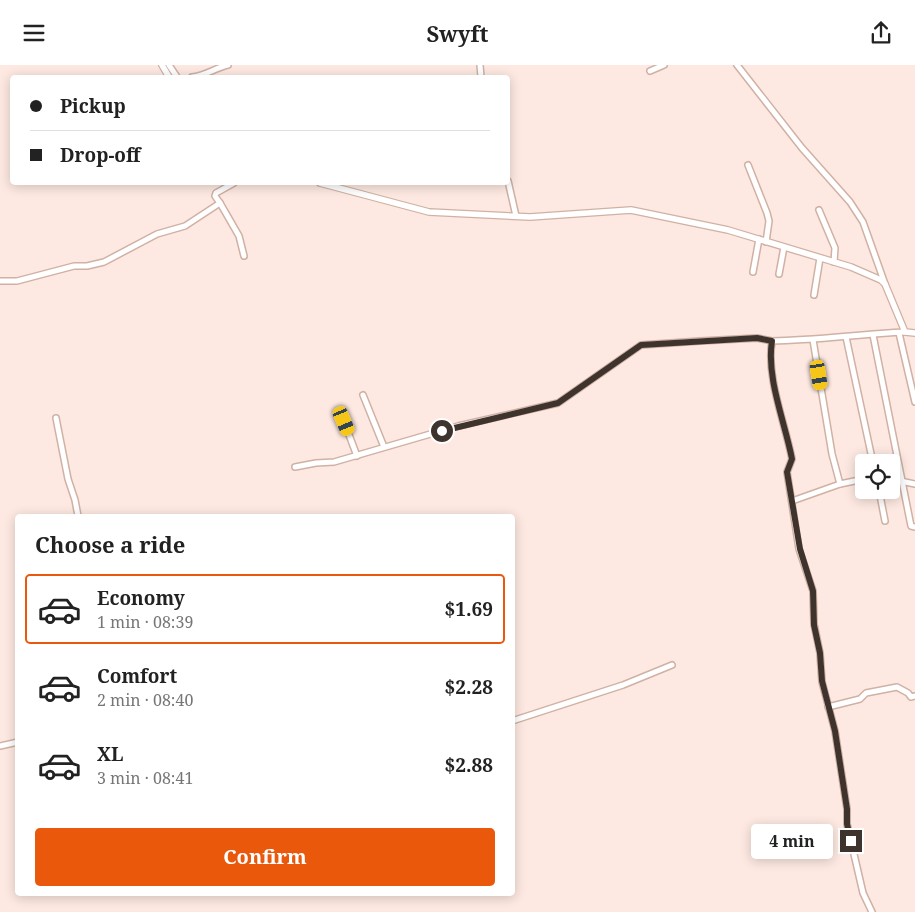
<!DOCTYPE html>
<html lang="en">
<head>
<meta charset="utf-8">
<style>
  :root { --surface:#fff; --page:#f2f2f2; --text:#222; --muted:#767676; --line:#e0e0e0; --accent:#ea580c }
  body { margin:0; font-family:"Noto Serif",serif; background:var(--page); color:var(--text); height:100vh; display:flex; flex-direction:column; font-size:19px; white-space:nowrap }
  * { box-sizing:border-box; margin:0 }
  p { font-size:16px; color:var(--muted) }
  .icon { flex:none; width:28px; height:28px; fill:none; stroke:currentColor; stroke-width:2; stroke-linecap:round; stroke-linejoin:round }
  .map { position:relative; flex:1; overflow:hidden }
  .side { position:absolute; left:15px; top:449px; width:500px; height:382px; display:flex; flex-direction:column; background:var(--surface); border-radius:5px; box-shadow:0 2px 12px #0003 }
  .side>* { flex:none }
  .guide { position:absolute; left:10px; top:10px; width:500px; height:110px; border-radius:5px; box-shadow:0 2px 12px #0003; display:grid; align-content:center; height:110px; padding:0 20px; background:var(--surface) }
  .fabs { position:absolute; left:855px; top:389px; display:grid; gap:10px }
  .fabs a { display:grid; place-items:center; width:45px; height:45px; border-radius:5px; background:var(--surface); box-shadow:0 2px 12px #0003; font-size:25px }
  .end { position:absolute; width:22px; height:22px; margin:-11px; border:6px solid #3f332e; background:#fff; box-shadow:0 0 0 2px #fff }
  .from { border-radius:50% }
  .bubble { position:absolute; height:35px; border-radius:5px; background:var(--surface); box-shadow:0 2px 12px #0003; font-size:16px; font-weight:700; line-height:35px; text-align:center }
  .car { position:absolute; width:15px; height:30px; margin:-15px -8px; border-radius:6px; box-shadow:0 0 4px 1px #0007; background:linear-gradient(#f5c518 24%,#345 0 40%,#f5c518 0 76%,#345 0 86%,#f5c518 0) }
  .guide b { display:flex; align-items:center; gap:18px; height:48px; font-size:19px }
  .guide b+b { border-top:1px solid var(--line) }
  .guide i { width:12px; height:12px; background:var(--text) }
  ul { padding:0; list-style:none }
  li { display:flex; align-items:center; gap:15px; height:70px; margin:0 10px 8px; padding:0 10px; border:2px solid transparent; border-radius:5px }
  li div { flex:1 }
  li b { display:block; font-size:19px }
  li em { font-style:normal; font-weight:700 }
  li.current { border-color:var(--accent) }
  li>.icon { width:45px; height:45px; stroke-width:1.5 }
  h2 { padding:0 20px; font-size:22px; line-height:60px }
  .primary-button { display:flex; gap:10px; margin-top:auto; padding:10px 20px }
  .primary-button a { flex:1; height:58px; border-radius:5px; background:var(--accent); color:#fff; font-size:20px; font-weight:700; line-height:58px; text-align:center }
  header { display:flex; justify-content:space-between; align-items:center; height:65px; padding:0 20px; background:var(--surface); font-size:22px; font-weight:700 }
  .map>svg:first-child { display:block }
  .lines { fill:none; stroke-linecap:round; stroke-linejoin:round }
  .minor-casing { stroke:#d0b1a4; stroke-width:8 }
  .tertiary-casing { stroke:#d0b1a4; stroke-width:8 }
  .minor { stroke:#fff; stroke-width:5 }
  .tertiary { stroke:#fff; stroke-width:5.5 }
  .route { stroke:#3f332e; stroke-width:6 }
</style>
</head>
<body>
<header><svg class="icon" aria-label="menu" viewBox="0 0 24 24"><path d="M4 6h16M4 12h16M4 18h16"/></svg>Swyft<svg class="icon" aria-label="share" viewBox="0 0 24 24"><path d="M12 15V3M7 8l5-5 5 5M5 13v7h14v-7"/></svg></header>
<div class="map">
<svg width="915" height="847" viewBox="0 0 915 847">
  <rect width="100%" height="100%" fill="#fde9e1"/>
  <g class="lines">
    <defs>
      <g id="minor">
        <polyline points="169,0 177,12"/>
        <polyline points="480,0 481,12"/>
        <polyline points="737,0 802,83 850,137 863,157 885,219"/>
        <polyline points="650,6 664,0"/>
        <path d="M192 12C205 11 215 3 228 0"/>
        <polyline points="748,100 767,148 769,156 766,177"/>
        <polyline points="508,116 516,151"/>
        <polyline points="220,138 239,171 244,191"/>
        <polyline points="819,145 835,183 834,197"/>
        <polyline points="753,207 759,174"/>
        <polyline points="779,209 784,182"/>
        <polyline points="0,216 17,216 74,201 87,201 104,197 157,169 185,161 220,138 215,131 216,128 234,118"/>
        <polyline points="814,230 820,193"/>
        <polyline points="899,268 915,337"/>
        <polyline points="873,270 911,461 915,462"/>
        <polyline points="846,272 873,398"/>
        <polyline points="813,275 832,389 840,419"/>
        <polyline points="363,330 384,382"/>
        <polyline points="340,346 357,391"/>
        <polyline points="56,353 68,414 75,435 78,451"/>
        <polyline points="295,402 316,398 334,397 458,361 558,338 641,280 700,276 757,273 772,276"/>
        <polyline points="891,414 915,419"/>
        <polyline points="879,425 885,456"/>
        <polyline points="792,436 840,419 864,414"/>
        <polyline points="828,642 860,634 866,628 897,622 908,628 911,632 915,631"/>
        <polyline points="512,656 623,620 672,600"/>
        <polyline points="0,681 18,677"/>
        <path d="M872 847 863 828 847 759V744L835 666 822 617 820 588 814 559 813 526 799 484 787 407 792 394C785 358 766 312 772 276 817 275 861 269 905 267"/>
      </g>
      <g id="tertiary">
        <polyline points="162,0 169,12"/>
        <polyline points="320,118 429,147 530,152 631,145 728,165 851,202 881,215 885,219 905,267 915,268"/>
      </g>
    </defs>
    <!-- minor casing -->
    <use href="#minor" class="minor-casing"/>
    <!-- tertiary casing -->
    <use href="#tertiary" class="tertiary-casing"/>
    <!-- minor -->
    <use href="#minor" class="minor"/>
    <!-- tertiary -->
    <use href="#tertiary" class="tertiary"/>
  </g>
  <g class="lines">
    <!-- route -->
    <path class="route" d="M442 366 558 338 641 280 757 273 772 276C766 313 785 357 792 394L787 407 800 484 813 526 814 560 820 588 822 616 835 666 847 744V759L851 776"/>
  </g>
</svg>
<div class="fabs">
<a><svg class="icon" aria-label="locate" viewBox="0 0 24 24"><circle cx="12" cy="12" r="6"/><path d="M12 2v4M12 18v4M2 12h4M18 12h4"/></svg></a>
</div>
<i class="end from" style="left:442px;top:366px"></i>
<i class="end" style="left:851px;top:776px"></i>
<div class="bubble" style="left:751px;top:759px;width:82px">4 min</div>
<i class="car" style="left:819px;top:310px;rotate:171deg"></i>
<i class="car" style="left:344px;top:356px;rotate:157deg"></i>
<div class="guide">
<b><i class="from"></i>Pickup</b>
<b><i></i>Drop-off</b>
</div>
<section class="side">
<h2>Choose a ride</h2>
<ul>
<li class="current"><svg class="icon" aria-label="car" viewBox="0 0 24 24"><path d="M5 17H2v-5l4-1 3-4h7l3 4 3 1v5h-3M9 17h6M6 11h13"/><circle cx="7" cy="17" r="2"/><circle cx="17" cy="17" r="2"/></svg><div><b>Economy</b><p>1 min · 08:39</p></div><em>$1.69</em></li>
<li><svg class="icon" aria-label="car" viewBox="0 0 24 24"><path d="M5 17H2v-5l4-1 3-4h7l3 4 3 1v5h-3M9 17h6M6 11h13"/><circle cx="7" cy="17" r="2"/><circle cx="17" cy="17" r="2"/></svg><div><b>Comfort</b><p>2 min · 08:40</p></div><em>$2.28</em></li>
<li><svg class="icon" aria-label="car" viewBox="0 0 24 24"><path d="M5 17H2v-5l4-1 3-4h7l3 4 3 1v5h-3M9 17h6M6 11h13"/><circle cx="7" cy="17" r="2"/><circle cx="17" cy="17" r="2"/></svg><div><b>XL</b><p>3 min · 08:41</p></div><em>$2.88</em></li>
</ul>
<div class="primary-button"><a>Confirm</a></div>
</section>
</div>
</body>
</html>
